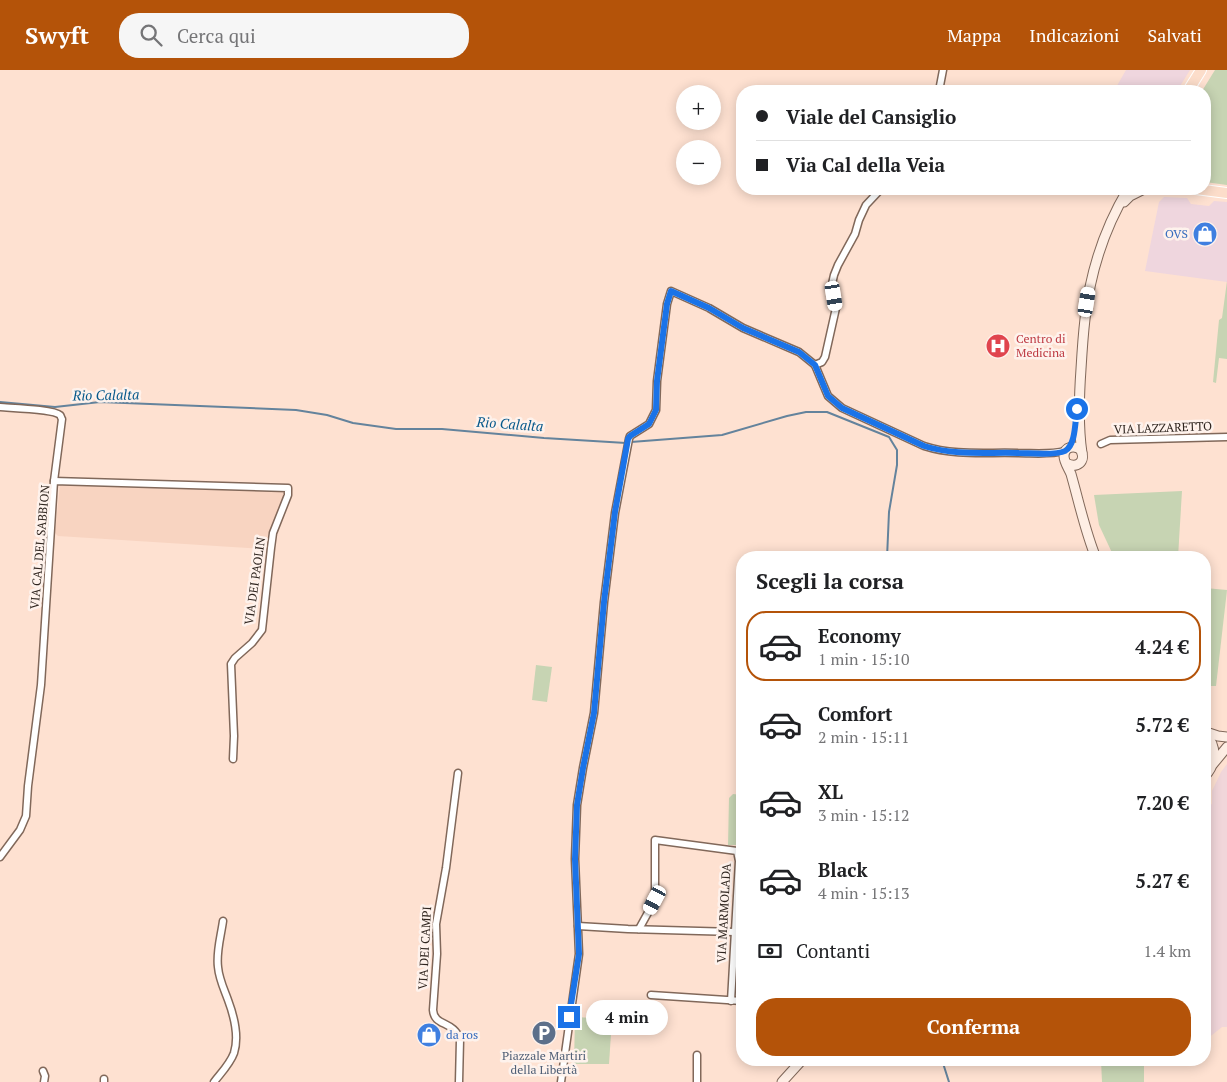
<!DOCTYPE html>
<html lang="it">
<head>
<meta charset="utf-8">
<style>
  :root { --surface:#fff; --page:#f6f6f6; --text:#202124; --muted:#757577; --line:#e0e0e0; --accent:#b45309 }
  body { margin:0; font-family:"PT Serif",serif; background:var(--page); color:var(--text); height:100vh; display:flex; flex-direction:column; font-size:19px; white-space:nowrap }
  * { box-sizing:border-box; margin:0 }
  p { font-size:16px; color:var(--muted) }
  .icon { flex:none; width:28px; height:28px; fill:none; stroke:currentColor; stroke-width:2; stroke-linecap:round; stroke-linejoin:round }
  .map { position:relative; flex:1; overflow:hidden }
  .drawer { position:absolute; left:736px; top:481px; width:475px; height:515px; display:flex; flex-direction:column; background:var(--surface); border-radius:20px; box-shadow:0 2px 12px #0003 }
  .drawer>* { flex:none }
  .banner { position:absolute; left:736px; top:15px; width:475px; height:110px; border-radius:20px; box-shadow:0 2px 12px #0003; display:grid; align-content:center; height:110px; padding:0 20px; background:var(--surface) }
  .tools { position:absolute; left:676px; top:15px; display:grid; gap:10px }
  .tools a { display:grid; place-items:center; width:45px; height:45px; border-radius:50%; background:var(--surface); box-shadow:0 2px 12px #0003; font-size:25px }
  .end { position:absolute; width:22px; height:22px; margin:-11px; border:6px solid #1a73e8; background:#fff; box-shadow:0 0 0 2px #fff }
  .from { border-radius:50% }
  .bubble { position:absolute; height:35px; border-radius:18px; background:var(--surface); box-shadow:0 2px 12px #0003; font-size:16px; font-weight:700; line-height:35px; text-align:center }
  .car { position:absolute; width:15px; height:30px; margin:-15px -8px; border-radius:6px; box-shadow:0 0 4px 1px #0007; background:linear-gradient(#fff 24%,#345 0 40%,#fff 0 76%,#345 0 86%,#fff 0) }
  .banner b { display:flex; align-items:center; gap:18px; height:48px; font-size:19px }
  .banner b+b { border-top:1px solid var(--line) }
  .banner i { width:12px; height:12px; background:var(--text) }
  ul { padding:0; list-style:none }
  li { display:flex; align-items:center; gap:15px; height:70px; margin:0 10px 8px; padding:0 10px; border:2px solid transparent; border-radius:20px }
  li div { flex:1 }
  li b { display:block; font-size:19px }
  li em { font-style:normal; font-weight:700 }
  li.on { border-color:var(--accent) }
  li>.icon { width:45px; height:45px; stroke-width:1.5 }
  h2 { padding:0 20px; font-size:22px; line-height:60px }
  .pay { display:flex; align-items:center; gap:12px; height:55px; padding:0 20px; font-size:19px }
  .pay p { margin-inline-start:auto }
  .primary-button { display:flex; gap:10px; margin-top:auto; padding:10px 20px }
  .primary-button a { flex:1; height:58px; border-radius:20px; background:var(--accent); color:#fff; font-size:20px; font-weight:700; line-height:58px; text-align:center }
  header { display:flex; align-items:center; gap:30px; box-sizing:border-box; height:70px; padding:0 25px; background:var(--accent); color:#fff }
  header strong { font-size:24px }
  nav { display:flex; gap:28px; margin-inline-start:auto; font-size:18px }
  .search { width:350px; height:45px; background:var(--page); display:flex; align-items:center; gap:12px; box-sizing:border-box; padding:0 18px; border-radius:20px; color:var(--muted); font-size:19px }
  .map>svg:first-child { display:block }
  .commercial { fill:#efd6de }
  .built { fill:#f8d4c1 }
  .medical { fill:#f1d6da }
  .green { fill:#c7d4b3 }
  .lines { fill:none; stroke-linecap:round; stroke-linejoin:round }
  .stream { stroke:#64839c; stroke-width:2 }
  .street-casing { stroke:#81685a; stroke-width:9 }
  .secondary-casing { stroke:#81685a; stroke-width:11 }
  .primary-casing { stroke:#fff; stroke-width:12 }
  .street { stroke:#fff; stroke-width:6 }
  .secondary { stroke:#feeee4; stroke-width:9 }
  .primary { stroke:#fcddca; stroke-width:10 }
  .route { stroke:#1a73e8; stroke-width:6 }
  .labels { text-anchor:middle; stroke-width:5; stroke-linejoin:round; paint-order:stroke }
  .shop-label { font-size:12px; fill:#366cbe; stroke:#fef2ec; text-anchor:end }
  .health-label { font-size:12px; fill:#be3a42; stroke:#fef2ec; text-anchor:start }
  .street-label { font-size:12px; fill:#2f251f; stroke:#fef2ec }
  .service-label { font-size:12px; fill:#4e5e75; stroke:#fef2ec }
  .water-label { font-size:14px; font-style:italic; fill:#07598b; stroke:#fef2ec }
</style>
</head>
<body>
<header>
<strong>Swyft</strong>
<div class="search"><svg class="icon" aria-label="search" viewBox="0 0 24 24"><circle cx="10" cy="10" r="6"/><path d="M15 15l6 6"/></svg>Cerca qui</div>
<nav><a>Mappa</a><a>Indicazioni</a><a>Salvati</a></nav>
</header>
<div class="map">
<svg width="1227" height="1012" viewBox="0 0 1227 1012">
  <rect width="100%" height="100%" fill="#fee1d1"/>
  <!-- commercial -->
  <g class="commercial">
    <polygon points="1126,0 1190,0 1177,21 1114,21"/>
    <polygon points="1164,127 1187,128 1191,134 1209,136 1214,131 1227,132 1227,212 1145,201 1159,132"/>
  </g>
  <!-- built -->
  <polygon class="built" points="60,414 285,421 286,422 269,478 265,479 58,466 55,463"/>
  <!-- medical -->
  <polygon class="medical" points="1227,694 1227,957 1222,957 1207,969 1207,985 1205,985 1205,737 1212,734 1212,721 1221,702"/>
  <!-- green -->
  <g class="green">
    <polygon points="1215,0 1227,0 1227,115 1205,112 1205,21 1202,21"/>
    <polygon points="1227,211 1227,289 1219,288 1216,313 1213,312 1219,250 1222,248"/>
    <polygon points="1182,421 1178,487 1114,487 1099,455 1094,425"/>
    <polygon points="1205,518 1227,520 1216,616 1205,616"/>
    <polygon points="536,595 552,597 547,632 532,630"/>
    <polygon points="733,724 742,725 742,781 742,775 728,775 729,728"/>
    <polygon points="575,947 612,949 609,994 574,994"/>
    <polygon points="1101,990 1144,990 1144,1012 1102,1012"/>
  </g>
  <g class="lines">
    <!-- stream -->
    <g class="stream">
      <polyline points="0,332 55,337 100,332 296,340 327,345 353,353 396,359 442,359 544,368 626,373"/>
      <polyline points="631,372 722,365 787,346 806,342 827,342 889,367 897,380 897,395 889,442 887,488"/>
      <polyline points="942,990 949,1012"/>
    </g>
    <defs>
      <g id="street">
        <polyline points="939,21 943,0"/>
        <polyline points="815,295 822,292 825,287 836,238 832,214 834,205 838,195 855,164 859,150 866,135 881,119"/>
        <path d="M0 337C11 338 54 339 60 345 61 346 61 348 62 349L54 411"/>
        <polyline points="1101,374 1110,370 1227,367"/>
        <path d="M458 703 446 798 436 854 437 884 433 940C434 957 454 950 460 970L459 1012"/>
        <polyline points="0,787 20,760 26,746 28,716 41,615 54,411 288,418 288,425 273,463 271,478 262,560 252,573 235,588 231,594 234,666 233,689"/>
        <polyline points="578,856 628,859 735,862"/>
        <polyline points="639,859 655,830 655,770 737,781 739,791 731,931"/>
        <polyline points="651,925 742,931"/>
        <polyline points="697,985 697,1012"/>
        <polyline points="43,1001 45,1006 44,1012"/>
        <polyline points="104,1012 104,1009"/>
        <path d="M214 1012C221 1003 230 994 234 983 239 967 234 946 228 930 224 919 219 909 218 897 216 882 221 866 223 851"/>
        <path d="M561 1012 579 884 575 789 577 735 583 698 594 643 604 532 615 443 629 369 630 366 649 354 656 340 657 311 667 234 671 221 709 238 743 258 799 282 815 295 828 326 842 338 924 376C955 386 986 382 1018 383 1034 383 1049 385 1065 381"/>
      </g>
      <g id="secondary">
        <polyline points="1124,132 1130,126 1144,119"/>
        <path d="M1082 383C1078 356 1079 327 1081 299 1082 282 1083 266 1085 249 1090 203 1104 159 1128 119"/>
        <path d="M1066 393C1077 399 1086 392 1081 380 1075 375 1064 376 1064 386 1064 392 1069 399 1071 404 1079 432 1085 461 1096 488"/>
        <polyline points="1206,662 1218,666 1227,667"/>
        <path d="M1205 663C1217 676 1217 693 1205 706"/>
        <polyline points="1213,694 1227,677"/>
        <polyline points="782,1012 802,990"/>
      </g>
      <g id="primary">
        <polyline points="1188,21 1201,0"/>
        <polyline points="1196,119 1227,123"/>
      </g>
    </defs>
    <!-- street casing -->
    <use href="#street" class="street-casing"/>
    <!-- secondary casing -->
    <use href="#secondary" class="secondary-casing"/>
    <!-- primary casing -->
    <use href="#primary" class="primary-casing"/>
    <!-- street -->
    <use href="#street" class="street"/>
    <!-- secondary -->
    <use href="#secondary" class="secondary"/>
    <!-- primary -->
    <use href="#primary" class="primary"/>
  </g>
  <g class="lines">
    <!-- route -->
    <path class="route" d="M569 947 579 884 575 789 577 735 583 698 594 643 604 532 615 442 628 369 630 366 649 354 656 340 657 311 667 234 671 221 709 238 743 258 799 282 815 295 828 326 842 338 924 376C956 386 986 382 1019 383 1029 383 1056 386 1065 381 1076 375 1075 351 1077 339"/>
  </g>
  <!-- icons -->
  <defs>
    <symbol id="shop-disc" viewBox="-11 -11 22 22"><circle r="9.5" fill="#3f7fe0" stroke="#fef2ec"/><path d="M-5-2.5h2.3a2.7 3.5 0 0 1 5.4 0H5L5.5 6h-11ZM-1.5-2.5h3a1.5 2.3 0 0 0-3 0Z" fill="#fff"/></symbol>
    <symbol id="hospital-disc" viewBox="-11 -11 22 22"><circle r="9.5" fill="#e0444e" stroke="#fef2ec"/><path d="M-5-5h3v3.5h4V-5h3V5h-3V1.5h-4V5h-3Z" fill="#fff"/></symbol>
    <symbol id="parking-disc" viewBox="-11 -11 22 22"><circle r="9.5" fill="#5c6f8a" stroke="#fef2ec"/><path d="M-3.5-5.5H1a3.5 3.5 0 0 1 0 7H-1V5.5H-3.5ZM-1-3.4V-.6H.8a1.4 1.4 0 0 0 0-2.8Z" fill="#fff"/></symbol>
  </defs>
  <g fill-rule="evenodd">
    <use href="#shop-disc" x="1191" y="150" width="28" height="28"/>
    <use href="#hospital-disc" x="984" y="262" width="28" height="28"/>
    <use href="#parking-disc" x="530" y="949" width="28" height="28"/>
    <use href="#shop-disc" x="415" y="951" width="28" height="28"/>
  </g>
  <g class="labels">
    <!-- shop labels -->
    <g class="shop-label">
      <text x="1188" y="168">OVS</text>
      <text x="446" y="969" text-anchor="start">da ros</text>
    </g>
    <!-- health labels -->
    <g class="health-label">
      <text x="1016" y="273">Centro di<tspan x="1016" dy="14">Medicina</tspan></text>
    </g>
    <!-- street labels -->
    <g class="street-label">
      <text transform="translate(1163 358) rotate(-2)" y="4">VIA LAZZARETTO</text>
      <text transform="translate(40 477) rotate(-85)" y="4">VIA CAL DEL SABBION</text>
      <text transform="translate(255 511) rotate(-82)" y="4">VIA DEI PAOLIN</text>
      <text transform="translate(724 843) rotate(-87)" y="4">VIA MARMOLADA</text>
      <text transform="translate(425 878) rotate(-87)" y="4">VIA DEI CAMPI</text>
    </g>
    <!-- service labels -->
    <g class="service-label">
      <text x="544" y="990">Piazzale Martiri<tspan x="544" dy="14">della Libertà</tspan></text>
    </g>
    <!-- water labels -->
    <g class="water-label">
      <text transform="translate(106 325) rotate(-1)" y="5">Rio Calalta</text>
      <text transform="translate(510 354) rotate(4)" y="5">Rio Calalta</text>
    </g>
  </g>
</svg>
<div class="tools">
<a>+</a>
<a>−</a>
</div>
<i class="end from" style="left:1077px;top:339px"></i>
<i class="end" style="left:569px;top:947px"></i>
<div class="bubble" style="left:586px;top:930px;width:82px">4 min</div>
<i class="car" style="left:834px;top:226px;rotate:171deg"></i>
<i class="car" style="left:1087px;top:232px;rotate:9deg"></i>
<i class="car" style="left:655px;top:830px;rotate:208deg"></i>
<div class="banner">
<b><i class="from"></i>Viale del Cansiglio</b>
<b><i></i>Via Cal della Veia</b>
</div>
<section class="drawer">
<h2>Scegli la corsa</h2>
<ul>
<li class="on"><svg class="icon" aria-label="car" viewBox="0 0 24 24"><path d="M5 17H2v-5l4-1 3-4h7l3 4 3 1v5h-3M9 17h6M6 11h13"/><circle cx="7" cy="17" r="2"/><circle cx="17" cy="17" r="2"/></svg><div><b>Economy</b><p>1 min · 15:10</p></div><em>4.24 €</em></li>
<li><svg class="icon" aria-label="car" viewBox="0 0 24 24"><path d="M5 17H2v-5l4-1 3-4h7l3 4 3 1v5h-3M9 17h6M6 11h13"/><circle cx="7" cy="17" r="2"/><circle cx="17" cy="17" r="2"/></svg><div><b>Comfort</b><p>2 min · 15:11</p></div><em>5.72 €</em></li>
<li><svg class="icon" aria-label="car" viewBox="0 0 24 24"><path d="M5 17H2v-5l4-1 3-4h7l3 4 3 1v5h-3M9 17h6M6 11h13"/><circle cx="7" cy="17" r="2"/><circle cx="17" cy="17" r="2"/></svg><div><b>XL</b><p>3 min · 15:12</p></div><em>7.20 €</em></li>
<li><svg class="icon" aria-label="car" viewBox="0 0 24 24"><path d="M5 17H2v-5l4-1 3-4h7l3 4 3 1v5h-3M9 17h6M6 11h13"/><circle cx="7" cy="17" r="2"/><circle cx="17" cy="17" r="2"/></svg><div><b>Black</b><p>4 min · 15:13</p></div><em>5.27 €</em></li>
</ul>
<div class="pay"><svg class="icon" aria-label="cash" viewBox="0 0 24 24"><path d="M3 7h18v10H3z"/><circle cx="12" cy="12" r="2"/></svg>Contanti<p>1.4 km</p></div>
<div class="primary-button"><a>Conferma</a></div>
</section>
</div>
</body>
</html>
